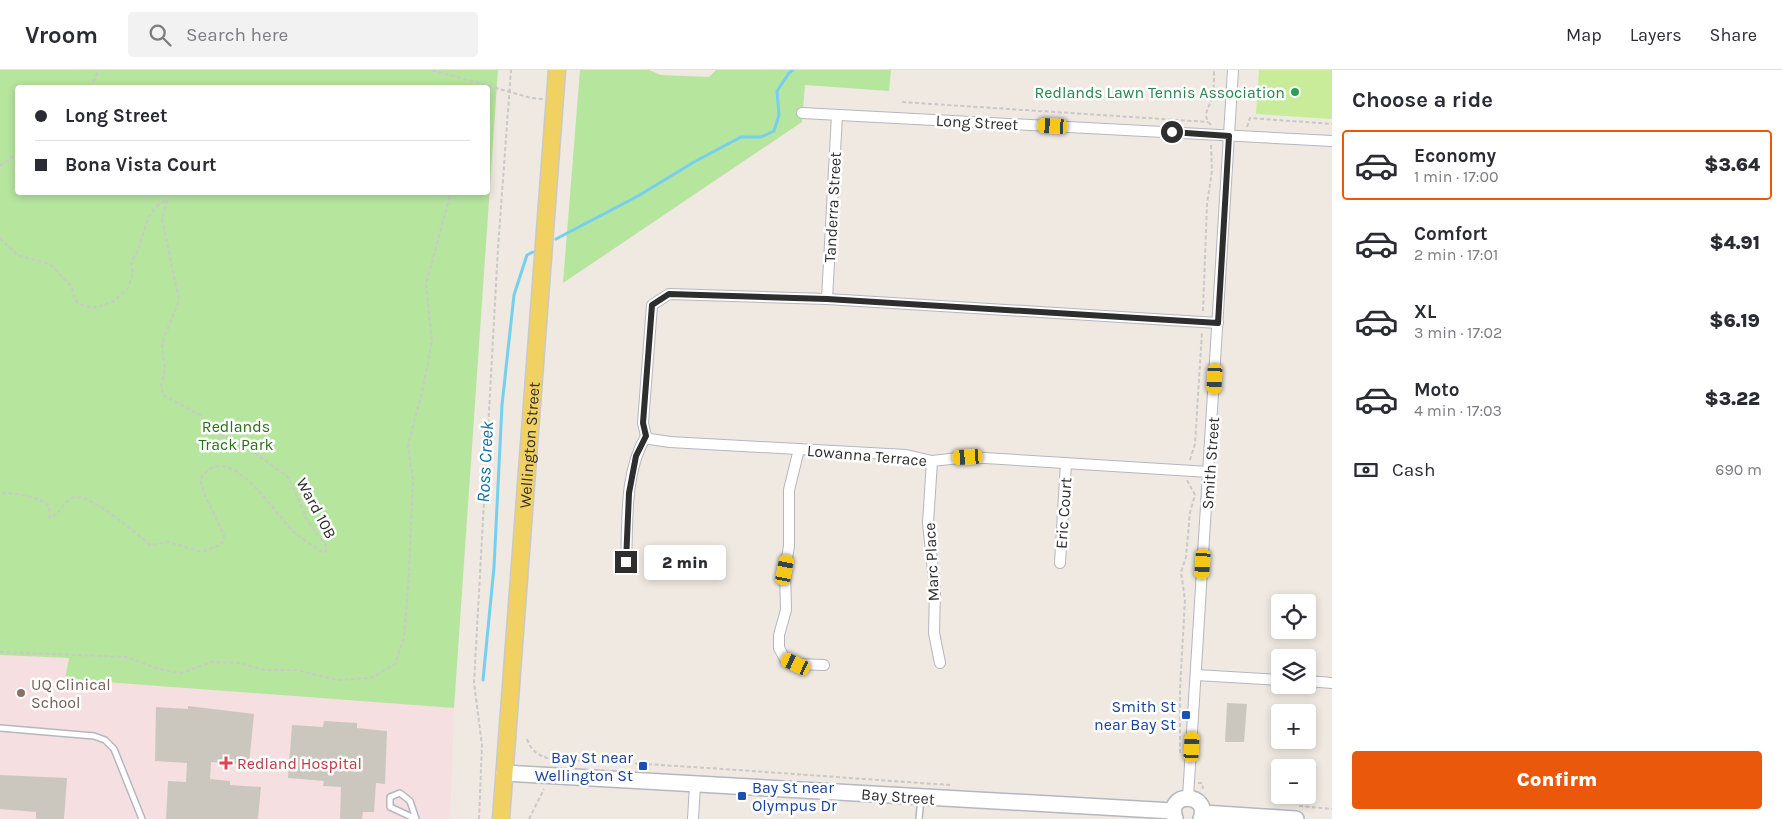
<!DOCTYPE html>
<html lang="en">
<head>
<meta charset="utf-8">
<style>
  :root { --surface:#fff; --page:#f2f2f3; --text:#2b2b33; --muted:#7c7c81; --line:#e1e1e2; --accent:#ea580c }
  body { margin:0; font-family:Karla,sans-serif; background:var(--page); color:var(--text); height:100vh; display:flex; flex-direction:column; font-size:19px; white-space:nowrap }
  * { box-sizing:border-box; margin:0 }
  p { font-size:16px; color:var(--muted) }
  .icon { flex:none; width:28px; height:28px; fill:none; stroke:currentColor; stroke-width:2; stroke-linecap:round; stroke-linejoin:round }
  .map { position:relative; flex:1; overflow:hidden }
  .details { display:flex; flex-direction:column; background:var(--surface); width:450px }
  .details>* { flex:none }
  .hud { position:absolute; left:15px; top:15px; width:475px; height:110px; border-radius:5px; box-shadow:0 2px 8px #0003; display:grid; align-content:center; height:110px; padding:0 20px; background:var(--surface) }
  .buttons { position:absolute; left:1271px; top:524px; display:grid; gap:10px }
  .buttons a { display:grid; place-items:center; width:45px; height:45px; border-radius:5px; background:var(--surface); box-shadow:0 2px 8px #0003; font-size:25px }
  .end { position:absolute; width:22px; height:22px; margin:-11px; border:6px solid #2e2e2e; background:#fff; box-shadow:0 0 0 2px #fff }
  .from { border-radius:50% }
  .bubble { position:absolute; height:35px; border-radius:5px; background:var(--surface); box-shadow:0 2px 8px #0003; font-size:16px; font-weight:800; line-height:35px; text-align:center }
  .car { position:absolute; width:15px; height:30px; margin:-15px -8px; border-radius:6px; box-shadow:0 0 4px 1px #0007; background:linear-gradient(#f5c518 24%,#345 0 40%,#f5c518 0 76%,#345 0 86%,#f5c518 0) }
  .hud b { display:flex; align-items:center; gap:18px; height:48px; font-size:19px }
  .hud b+b { border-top:1px solid var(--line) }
  .hud i { width:12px; height:12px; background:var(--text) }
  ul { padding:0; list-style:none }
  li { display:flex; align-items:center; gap:15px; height:70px; margin:0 10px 8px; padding:0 10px; border:2px solid transparent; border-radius:5px }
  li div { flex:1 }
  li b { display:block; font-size:19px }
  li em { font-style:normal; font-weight:800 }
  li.on { border-color:var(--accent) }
  li>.icon { width:45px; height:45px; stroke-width:1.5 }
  h2 { padding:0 20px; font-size:22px; line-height:60px }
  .pay { display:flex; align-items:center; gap:12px; height:55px; padding:0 20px; font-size:19px }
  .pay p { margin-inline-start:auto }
  .cta { display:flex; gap:10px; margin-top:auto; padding:10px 20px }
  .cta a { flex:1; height:58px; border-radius:5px; background:var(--accent); color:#fff; font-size:20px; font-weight:800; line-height:58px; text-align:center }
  header { display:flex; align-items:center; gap:30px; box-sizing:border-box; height:70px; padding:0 25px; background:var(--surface); border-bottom:1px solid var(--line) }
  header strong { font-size:24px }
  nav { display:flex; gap:28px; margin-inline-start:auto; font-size:18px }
  .search { width:350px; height:45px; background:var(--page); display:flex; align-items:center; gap:12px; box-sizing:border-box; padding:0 18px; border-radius:5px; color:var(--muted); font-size:19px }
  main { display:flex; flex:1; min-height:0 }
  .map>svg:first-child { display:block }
  .medical { fill:#f5dfe0 }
  .green { fill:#b6e59e; fill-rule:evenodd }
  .pitch { fill:#c9ec9a }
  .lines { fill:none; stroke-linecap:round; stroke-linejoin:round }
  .stream { stroke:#75cff0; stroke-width:3 }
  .building { fill:#cbc7bf }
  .lane-casing { stroke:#b4b7c1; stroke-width:8 }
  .street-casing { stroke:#b4b7c1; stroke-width:12 }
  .secondary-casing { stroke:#b4b7c1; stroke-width:18 }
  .primary-casing { stroke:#c9c9c9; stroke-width:19 }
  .path { stroke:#c9c9c9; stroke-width:2; stroke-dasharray:4 2.5; stroke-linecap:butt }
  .lane { stroke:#fff; stroke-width:5 }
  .street { stroke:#fff; stroke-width:10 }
  .secondary { stroke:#fff; stroke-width:15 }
  .primary { stroke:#f2d163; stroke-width:16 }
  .route { stroke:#2e2e2e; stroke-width:6 }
  .leisure-dot { fill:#2e9e5b; stroke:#fff; stroke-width:2 }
  .education-dot { fill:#8d6e63; stroke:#fff; stroke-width:2 }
  .transit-dot { fill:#1a4fb4; stroke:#fff; stroke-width:2 }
  .health-dot { fill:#e0444e; stroke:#fff; stroke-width:2 }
  .labels { text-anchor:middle; stroke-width:5; stroke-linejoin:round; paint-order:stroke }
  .leisure-label { font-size:16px; fill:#27864d; stroke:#fff; text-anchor:end }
  .street-label { font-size:16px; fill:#2e2e2e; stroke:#fff }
  .park-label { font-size:16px; fill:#2c6e1b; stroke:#fff }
  .education-label { font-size:16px; fill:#785e54; stroke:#fff; text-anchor:start }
  .transit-label { font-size:16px; fill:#164399; stroke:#fff; text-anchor:end }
  .health-label { font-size:16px; fill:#be3a42; stroke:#fff; text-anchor:start }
  .water-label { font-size:18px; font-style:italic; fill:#0d6fa3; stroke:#fff }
</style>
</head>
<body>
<header>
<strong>Vroom</strong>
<div class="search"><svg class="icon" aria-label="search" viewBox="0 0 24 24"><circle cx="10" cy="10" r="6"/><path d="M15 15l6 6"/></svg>Search here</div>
<nav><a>Map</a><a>Layers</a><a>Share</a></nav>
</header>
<main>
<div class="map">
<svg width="1332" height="749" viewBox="0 0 1332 749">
  <rect width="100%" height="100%" fill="#efe9e1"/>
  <!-- medical -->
  <polygon class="medical" points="0,585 69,588 66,609 454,638 450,749 0,749"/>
  <!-- green -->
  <g class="green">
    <path d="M0 0H498L454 638 65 609 69 588 0 585ZM18 18H488V122H18Z"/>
    <polygon points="580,0 649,0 661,5 709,7 716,0 891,0 889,21 805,15 802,52 563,213"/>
  </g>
  <!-- pitch -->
  <polygon class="pitch" points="1259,0 1332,0 1332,49 1256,44"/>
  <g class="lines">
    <!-- stream -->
    <g class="stream">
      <polyline points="556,169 638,126 694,92 741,67 761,67 774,61 779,45 777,21 789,3 793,0"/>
      <polyline points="483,610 494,497 502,335 514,225 527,185 533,182"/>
    </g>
  </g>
  <!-- building -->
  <g class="building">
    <polygon points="1227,633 1247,634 1244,672 1225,672"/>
    <polygon points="188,636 254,644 249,695 211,692 210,709 230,711 230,715 261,717 258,749 166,749 168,711 186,712 187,693 155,691 156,637 188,639"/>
    <polygon points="324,651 357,653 357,658 387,661 385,714 376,713 374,742 363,742 362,749 340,749 341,717 323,716 324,711 288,708 292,655 323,657"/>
    <polygon points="0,705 67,708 64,749 36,749 36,742 0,739"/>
  </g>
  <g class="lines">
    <defs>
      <g id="lane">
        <polyline points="0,658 94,666 105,670 114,679 142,749"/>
        <polygon points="400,723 410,731 416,749 390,737 390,727"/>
        <polyline points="919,749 921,728"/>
      </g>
      <g id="street">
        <polyline points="802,43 1332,71"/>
        <polyline points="827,229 837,45"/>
        <polyline points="646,366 643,353 652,235 669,224 827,229 1218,253"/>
        <polyline points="646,366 650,369 670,372 906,385 932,391 968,387 1209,402"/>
        <polyline points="799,379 789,420 789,476 785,500 786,540 779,565 779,578 785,589 796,594 824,595"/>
        <polyline points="932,391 928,453 935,519 934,563 940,593"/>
        <path d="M626 493C628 451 624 403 646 366"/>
        <polyline points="1060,493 1066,393"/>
        <polyline points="1196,605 1280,610"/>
        <polyline points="1308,611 1332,613"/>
        <polyline points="1188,727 1233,0"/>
        <polyline points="693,749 695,715"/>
      </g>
      <g id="secondary">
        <polyline points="504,703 1173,741"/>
        <polyline points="1203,743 1296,749"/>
        <path d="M1175 748C1165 721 1211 722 1201 749"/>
      </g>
      <g id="primary">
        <path id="s1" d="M501 749 557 0"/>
      </g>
    </defs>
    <!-- lane casing -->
    <use href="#lane" class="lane-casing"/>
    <!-- street casing -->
    <use href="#street" class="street-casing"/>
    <!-- secondary casing -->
    <use href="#secondary" class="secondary-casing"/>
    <!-- primary casing -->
    <use href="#primary" class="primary-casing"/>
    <!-- path -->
    <g class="path">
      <polyline points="432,0 531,28 543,29"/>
      <polyline points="90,18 99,0"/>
      <polyline points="902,32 1208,52"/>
      <path d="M1211 55C1200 44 1211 36 1213 25 1214 17 1214 8 1214 0"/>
      <polyline points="1247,57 1250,48 1332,54"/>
      <polyline points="0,96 18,83"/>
      <path d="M0 168 17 185 50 194 72 217 74 229 79 234 93 238 113 232 128 218 133 204 131 191C147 174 139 142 167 130L162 149 179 230 164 268 162 276 165 299 161 317 163 325 200 345 213 363 244 375 288 407 308 451 326 476V482L320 481C311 474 300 468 292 460 273 441 226 365 200 410L204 423 224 465 223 472 218 476 201 482 169 472 150 475C137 464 93 426 76 427 64 428 60 445 50 448L49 435C33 425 18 424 0 423"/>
      <polyline points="1203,241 1207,134 1212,101 1211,74"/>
      <polyline points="1190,390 1195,374 1202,261"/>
      <polyline points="0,582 126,587 159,599 181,603 212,592 240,593 265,600 297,600 336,610 371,608 395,594 404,568 409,503 413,410 408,375 423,318 432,271 426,214 451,122"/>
      <path d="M527 669C532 682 538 685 550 689 684 695 816 706 950 715"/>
      <polyline points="1180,683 1180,618 1185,530 1181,502 1186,487 1190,442 1195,425 1187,410"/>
      <polyline points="1198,713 1202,713 1203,719"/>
      <polyline points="1299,736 1332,739"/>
      <polyline points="479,749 482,675 474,613 498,178 511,0"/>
      <polyline points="529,749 544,719"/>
    </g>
    <!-- lane -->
    <use href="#lane" class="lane"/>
    <!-- street -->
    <use href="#street" class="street"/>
    <!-- secondary -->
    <use href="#secondary" class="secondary"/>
    <!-- primary -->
    <use href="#primary" class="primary"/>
  </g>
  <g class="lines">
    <!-- route -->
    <polyline class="route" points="626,492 629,423 636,386 646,366 643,353 652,235 669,224 827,229 1218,253 1229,66 1172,62"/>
  </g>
  <!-- markers -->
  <circle class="leisure-dot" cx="1295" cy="22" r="5"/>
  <circle class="education-dot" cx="21" cy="623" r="5"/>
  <g class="transit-dot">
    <rect x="1181" y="640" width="10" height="10" rx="2.5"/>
    <rect x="638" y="691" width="10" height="10" rx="2.5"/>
    <rect x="737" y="721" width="10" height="10" rx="2.5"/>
  </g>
  <path class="health-dot" d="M223.5 685.5h5v5h5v5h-5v5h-5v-5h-5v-5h5z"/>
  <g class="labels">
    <!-- leisure labels -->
    <g class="leisure-label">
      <text x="1285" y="28">Redlands Lawn Tennis Association</text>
    </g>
    <!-- street labels -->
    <g class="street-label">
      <text transform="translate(977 52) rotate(3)" y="6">Long Street</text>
      <text transform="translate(832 137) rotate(-87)" y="6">Tanderra Street</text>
      <text dy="6" stroke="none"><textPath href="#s1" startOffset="375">Wellington Street</textPath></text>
      <text transform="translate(867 385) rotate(5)" y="6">Lowanna Terrace</text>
      <text transform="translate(1210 393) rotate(-86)" y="6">Smith Street</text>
      <text transform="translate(317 438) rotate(62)" y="6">Ward 10B</text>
      <text transform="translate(1063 443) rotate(-86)" y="6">Eric Court</text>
      <text transform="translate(931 492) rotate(-93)" y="6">Marc Place</text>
      <text transform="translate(898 726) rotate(4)" y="6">Bay Street</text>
    </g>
    <!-- park labels -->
    <g class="park-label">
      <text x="236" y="362">Redlands<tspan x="236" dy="18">Track Park</tspan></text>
    </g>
    <!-- education labels -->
    <g class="education-label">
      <text x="31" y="620">UQ Clinical<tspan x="31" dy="18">School</tspan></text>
    </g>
    <!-- transit labels -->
    <g class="transit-label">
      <text x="1176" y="642">Smith St<tspan x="1176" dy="18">near Bay St</tspan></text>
      <text x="633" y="693">Bay St near<tspan x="633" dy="18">Wellington St</tspan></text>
      <text x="752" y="723" text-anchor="start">Bay St near<tspan x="752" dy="18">Olympus Dr</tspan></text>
    </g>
    <!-- health labels -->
    <g class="health-label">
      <text x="237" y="699">Redland Hospital</text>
    </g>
    <!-- water labels -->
    <g class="water-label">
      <text transform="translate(485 392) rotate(-87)" y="6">Ross Creek</text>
    </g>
  </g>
</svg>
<div class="buttons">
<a><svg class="icon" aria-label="locate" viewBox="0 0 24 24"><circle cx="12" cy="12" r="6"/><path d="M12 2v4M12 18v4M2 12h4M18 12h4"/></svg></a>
<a><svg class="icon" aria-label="layers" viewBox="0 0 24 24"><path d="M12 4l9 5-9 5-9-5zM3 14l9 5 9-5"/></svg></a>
<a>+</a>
<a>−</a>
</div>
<i class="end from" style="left:1172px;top:62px"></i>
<i class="end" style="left:626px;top:492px"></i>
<div class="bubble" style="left:644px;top:475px;width:82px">2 min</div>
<i class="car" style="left:1053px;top:56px;rotate:273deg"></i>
<i class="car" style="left:1215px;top:309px;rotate:183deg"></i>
<i class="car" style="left:968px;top:387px;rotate:267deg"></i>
<i class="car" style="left:1203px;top:494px;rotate:184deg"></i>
<i class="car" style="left:785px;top:500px;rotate:11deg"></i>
<i class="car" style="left:796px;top:594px;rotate:295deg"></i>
<i class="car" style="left:1192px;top:677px;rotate:3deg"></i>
<div class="hud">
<b><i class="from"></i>Long Street</b>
<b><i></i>Bona Vista Court</b>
</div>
</div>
<section class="details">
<h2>Choose a ride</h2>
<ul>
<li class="on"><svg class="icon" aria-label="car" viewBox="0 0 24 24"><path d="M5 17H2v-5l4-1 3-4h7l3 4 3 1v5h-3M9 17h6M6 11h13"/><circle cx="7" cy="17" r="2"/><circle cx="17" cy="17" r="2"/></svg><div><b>Economy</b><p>1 min · 17:00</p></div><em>$3.64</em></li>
<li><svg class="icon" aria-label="car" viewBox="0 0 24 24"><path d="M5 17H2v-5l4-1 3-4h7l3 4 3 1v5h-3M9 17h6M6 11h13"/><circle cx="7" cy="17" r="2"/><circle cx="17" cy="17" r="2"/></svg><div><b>Comfort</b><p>2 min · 17:01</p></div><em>$4.91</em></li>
<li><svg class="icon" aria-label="car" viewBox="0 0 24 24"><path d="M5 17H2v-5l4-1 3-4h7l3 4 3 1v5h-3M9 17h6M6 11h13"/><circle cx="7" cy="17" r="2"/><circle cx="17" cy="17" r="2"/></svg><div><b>XL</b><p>3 min · 17:02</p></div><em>$6.19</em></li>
<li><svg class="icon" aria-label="car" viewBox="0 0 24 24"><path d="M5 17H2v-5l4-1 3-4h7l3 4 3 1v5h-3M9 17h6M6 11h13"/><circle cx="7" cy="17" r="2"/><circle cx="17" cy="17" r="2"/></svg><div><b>Moto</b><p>4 min · 17:03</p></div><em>$3.22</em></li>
</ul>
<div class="pay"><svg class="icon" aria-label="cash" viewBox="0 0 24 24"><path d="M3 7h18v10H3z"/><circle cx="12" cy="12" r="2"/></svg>Cash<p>690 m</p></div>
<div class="cta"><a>Confirm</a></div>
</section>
</main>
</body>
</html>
